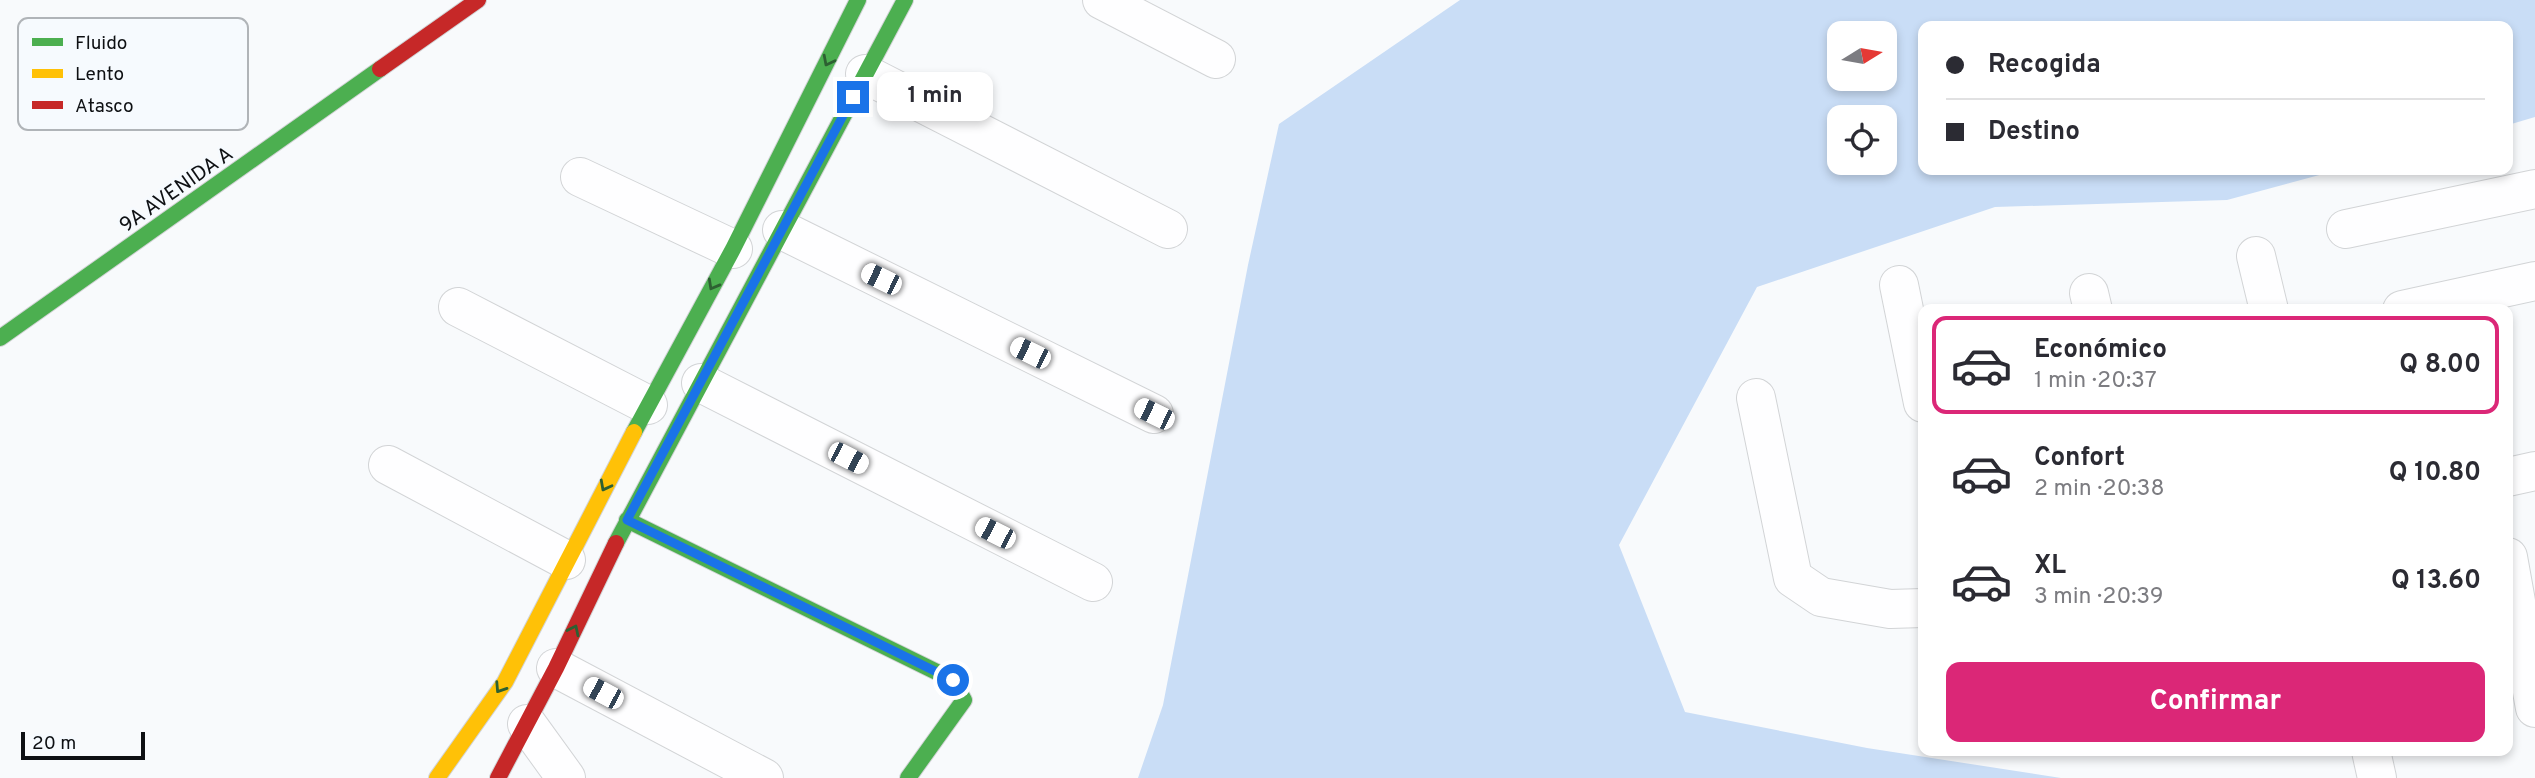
<!DOCTYPE html>
<html lang="es">
<head>
<meta charset="utf-8">
<style>
  :root { --surface:#fff; --page:#f7f7f7; --text:#2b2b33; --muted:#7c7c81; --line:#e1e1e2; --accent:#db2777 }
  body { margin:0; font-family:Overpass,sans-serif; background:var(--page); color:var(--text); height:100vh; display:flex; flex-direction:column; font-size:26px; white-space:nowrap }
  * { box-sizing:border-box; margin:0 }
  p { font-size:23px; color:var(--muted) }
  .icon { flex:none; width:38px; height:38px; fill:none; stroke:currentColor; stroke-width:2; stroke-linecap:round; stroke-linejoin:round }
  .map { position:relative; flex:1; overflow:hidden }
  .details { position:absolute; left:1918px; top:304px; width:595px; height:452px; display:flex; flex-direction:column; background:var(--surface); border-radius:14px; box-shadow:0 4px 10px #0003 }
  .details>* { flex:none }
  .guide { position:absolute; left:1918px; top:21px; width:595px; height:154px; border-radius:14px; box-shadow:0 4px 10px #0003; display:grid; align-content:center; height:154px; padding:0 28px; background:var(--surface) }
  .needle { width:46px; rotate:79deg }
  .tools { position:absolute; left:1827px; top:21px; display:grid; gap:14px }
  .tools a { display:grid; place-items:center; width:70px; height:70px; border-radius:14px; background:var(--surface); box-shadow:0 4px 10px #0003; font-size:35px }
  .scale { position:absolute; left:21px; bottom:18px; width:124px; box-sizing:border-box; padding-left:7px; border:4px solid #0e1013; border-top:0; font-size:19px; line-height:24px; white-space:nowrap; color:#0e1013; -webkit-text-stroke:5px #f6fafe; paint-order:stroke }
  .end { position:absolute; width:32px; height:32px; margin:-16px; border:9px solid #1a73e8; background:#fff; box-shadow:0 0 0 4px #fff }
  .from { border-radius:50% }
  .bubble { position:absolute; height:49px; border-radius:14px; background:var(--surface); box-shadow:0 4px 10px #0003; font-size:23px; font-weight:700; line-height:49px; text-align:center }
  .car { position:absolute; width:21px; height:42px; margin:-21px -10px; border-radius:9px; box-shadow:0 0 5px 2px #0007; background:linear-gradient(#fff 24%,#345 0 40%,#fff 0 76%,#345 0 86%,#fff 0) }
  .guide b { display:flex; align-items:center; gap:24px; height:66px; font-size:26px }
  .guide b+b { border-top:2px solid var(--line) }
  .guide i { width:18px; height:18px; background:var(--text) }
  ul { padding:12px 0 0; list-style:none }
  li { display:flex; align-items:center; gap:21px; height:98px; margin:0 14px 10px; padding:0 14px; border:4px solid transparent; border-radius:14px }
  li div { flex:1 }
  li b { display:block; font-size:26px }
  li em { font-style:normal; font-weight:700 }
  li.selected { border-color:var(--accent) }
  li>.icon { width:63px; height:63px; stroke-width:1.5 }
  .primary-button { display:flex; gap:14px; margin-top:auto; padding:14px 28px }
  .primary-button a { flex:1; height:80px; border-radius:14px; background:var(--accent); color:#fff; font-size:28px; font-weight:700; line-height:80px; text-align:center }
  .map>svg:first-child { display:block }
  .forest { fill:#c9ddf6; fill-rule:evenodd }
  .lines { fill:none; stroke-linecap:round; stroke-linejoin:round }
  .street-casing { stroke:#d2d4d6; stroke-width:40 }
  .fast-casing { stroke:#d2d4d6; stroke-width:18 }
  .slow-casing { stroke:#d2d4d6; stroke-width:18 }
  .jam-casing { stroke:#d2d4d6; stroke-width:18 }
  .street { stroke:#fefeff; stroke-width:38 }
  .fast { stroke:#4caf50; stroke-width:16 }
  .slow { stroke:#ffc107; stroke-width:16 }
  .jam { stroke:#c62828; stroke-width:16 }
  .oneway { stroke:#2d6032 }
  .route { stroke:#1a73e8; stroke-width:9 }
  .labels { text-anchor:middle; stroke-width:5; stroke-linejoin:round; paint-order:stroke }
  .street-label { font-size:21px; fill:#0e1013; stroke:#f6fafe }
  .key { fill:#f6fafe; stroke:#b0b4b8; stroke-width:2 }
  .key-label { font-size:19px; fill:#0e1013 }
</style>
</head>
<body>
<div class="map">
<svg width="2535" height="778" viewBox="0 0 2535 778">
  <rect width="100%" height="100%" fill="#f8fafc"/>
  <!-- forest -->
  <path class="forest" d="M1460 0H2535V117L2508 125V26H1923V170H2338L2227 200 1995 207 1757 287 1619 545 1685 712 1867 748 2061 778H1138L1163 705 1248 265 1279 124ZM1839 33H1885V79H1839ZM1839 117H1885V163H1839Z"/>
  <g class="lines">
    <defs>
      <g id="street">
        <polyline points="1102,0 1216,59"/>
        <polyline points="865,74 1168,229"/>
        <polyline points="580,177 733,249"/>
        <polyline points="2346,229 2535,189"/>
        <polyline points="782,230 1154,414"/>
        <polyline points="2256,256 2269,310"/>
        <polyline points="1899,285 1923,403"/>
        <polyline points="2089,293 2093,310"/>
        <polyline points="458,307 648,405"/>
        <polyline points="2402,310 2535,281"/>
        <polyline points="701,383 1093,582"/>
        <polyline points="1756,398 1793,578 1821,597 1890,609 1923,608"/>
        <polyline points="388,465 566,560"/>
        <polyline points="2508,477 2535,471"/>
        <polyline points="2508,557 2535,708"/>
        <polyline points="556,668 764,778"/>
        <polyline points="527,724 566,778"/>
        <polyline points="2371,751 2377,778"/>
      </g>
      <g id="fast">
        <polyline points="0,338 380,69"/>
        <polyline points="634,432 733,249 858,0"/>
        <polyline points="627,520 953,680 964,700 908,778"/>
        <polyline points="616,543 905,0"/>
      </g>
      <polyline id="slow" points="437,778 505,682 634,432"/>
      <g id="jam">
        <polyline points="380,69 478,0"/>
        <polyline points="498,778 556,668 616,543"/>
      </g>
    </defs>
    <!-- street casing -->
    <use href="#street" class="street-casing"/>
    <!-- fast casing -->
    <use href="#fast" class="fast-casing"/>
    <!-- slow casing -->
    <use href="#slow" class="slow-casing"/>
    <!-- jam casing -->
    <use href="#jam" class="jam-casing"/>
    <!-- street -->
    <use href="#street" class="street"/>
    <!-- fast -->
    <use href="#fast" class="fast"/>
    <!-- slow -->
    <use href="#slow" class="slow"/>
    <!-- jam -->
    <use href="#jam" class="jam"/>
  </g>
  <!-- one-way arrows -->
  <defs><path id="oneway-chevron" d="M-2-3.5L2.5 0L-2 3.5" fill="none" stroke-width="1.6" stroke-linecap="round" stroke-linejoin="round" transform="scale(1.75)"/></defs>
  <g class="oneway">
    <use href="#oneway-chevron" transform="translate(828 61) rotate(117)"/>
    <use href="#oneway-chevron" transform="translate(713 285) rotate(119)"/>
    <use href="#oneway-chevron" transform="translate(605 486) rotate(118)"/>
    <use href="#oneway-chevron" transform="translate(574 630) rotate(-64)"/>
    <use href="#oneway-chevron" transform="translate(500 688) rotate(123)"/>
  </g>
  <g class="lines">
    <!-- route -->
    <polyline class="route" points="853,97 627,520 953,680"/>
  </g>
  <g class="labels">
    <!-- street labels -->
    <g class="street-label">
      <text transform="translate(176 189) rotate(-35)" y="7">9A AVENIDA A</text>
    </g>
  </g>
  <!-- legend -->
  <rect x="18" y="18" width="230" height="112" rx="10" class="key"/>
  <rect x="32" y="38" width="31" height="8" fill="#4caf50"/>
  <rect x="32" y="69" width="31" height="9" fill="#ffc107"/>
  <rect x="32" y="101" width="31" height="8" fill="#c62828"/>
  <g class="key-label">
    <text x="75" y="49">Fluido</text>
    <text x="75" y="80">Lento</text>
    <text x="75" y="112">Atasco</text>
  </g>
</svg>
<div class="tools">
<a><svg class="needle" viewBox="-14 -14 28 28"><path d="M0-13l5 13h-10z" fill="#e53935"/><path d="M0 13l5-13h-10z" fill="#7c7c81"/></svg></a>
<a><svg class="icon" aria-label="locate" viewBox="0 0 24 24"><circle cx="12" cy="12" r="6"/><path d="M12 2v4M12 18v4M2 12h4M18 12h4"/></svg></a>
</div>
<div class="scale">20 m</div>
<i class="end from" style="left:953px;top:680px"></i>
<i class="end" style="left:853px;top:97px"></i>
<div class="bubble" style="left:877px;top:72px;width:116px">1 min</div>
<i class="car" style="left:881px;top:279px;rotate:296deg"></i>
<i class="car" style="left:1030px;top:353px;rotate:296deg"></i>
<i class="car" style="left:1154px;top:414px;rotate:296deg"></i>
<i class="car" style="left:848px;top:458px;rotate:117deg"></i>
<i class="car" style="left:995px;top:533px;rotate:297deg"></i>
<i class="car" style="left:603px;top:693px;rotate:298deg"></i>
<div class="guide">
<b><i class="from"></i>Recogida</b>
<b><i></i>Destino</b>
</div>
<section class="details">
<ul>
<li class="selected"><svg class="icon" aria-label="car" viewBox="0 0 24 24"><path d="M5 17H2v-5l4-1 3-4h7l3 4 3 1v5h-3M9 17h6M6 11h13"/><circle cx="7" cy="17" r="2"/><circle cx="17" cy="17" r="2"/></svg><div><b>Económico</b><p>1 min · 20:37</p></div><em>Q 8.00</em></li>
<li><svg class="icon" aria-label="car" viewBox="0 0 24 24"><path d="M5 17H2v-5l4-1 3-4h7l3 4 3 1v5h-3M9 17h6M6 11h13"/><circle cx="7" cy="17" r="2"/><circle cx="17" cy="17" r="2"/></svg><div><b>Confort</b><p>2 min · 20:38</p></div><em>Q 10.80</em></li>
<li><svg class="icon" aria-label="car" viewBox="0 0 24 24"><path d="M5 17H2v-5l4-1 3-4h7l3 4 3 1v5h-3M9 17h6M6 11h13"/><circle cx="7" cy="17" r="2"/><circle cx="17" cy="17" r="2"/></svg><div><b>XL</b><p>3 min · 20:39</p></div><em>Q 13.60</em></li>
</ul>
<div class="primary-button"><a>Confirmar</a></div>
</section>
</div>
</body>
</html>
